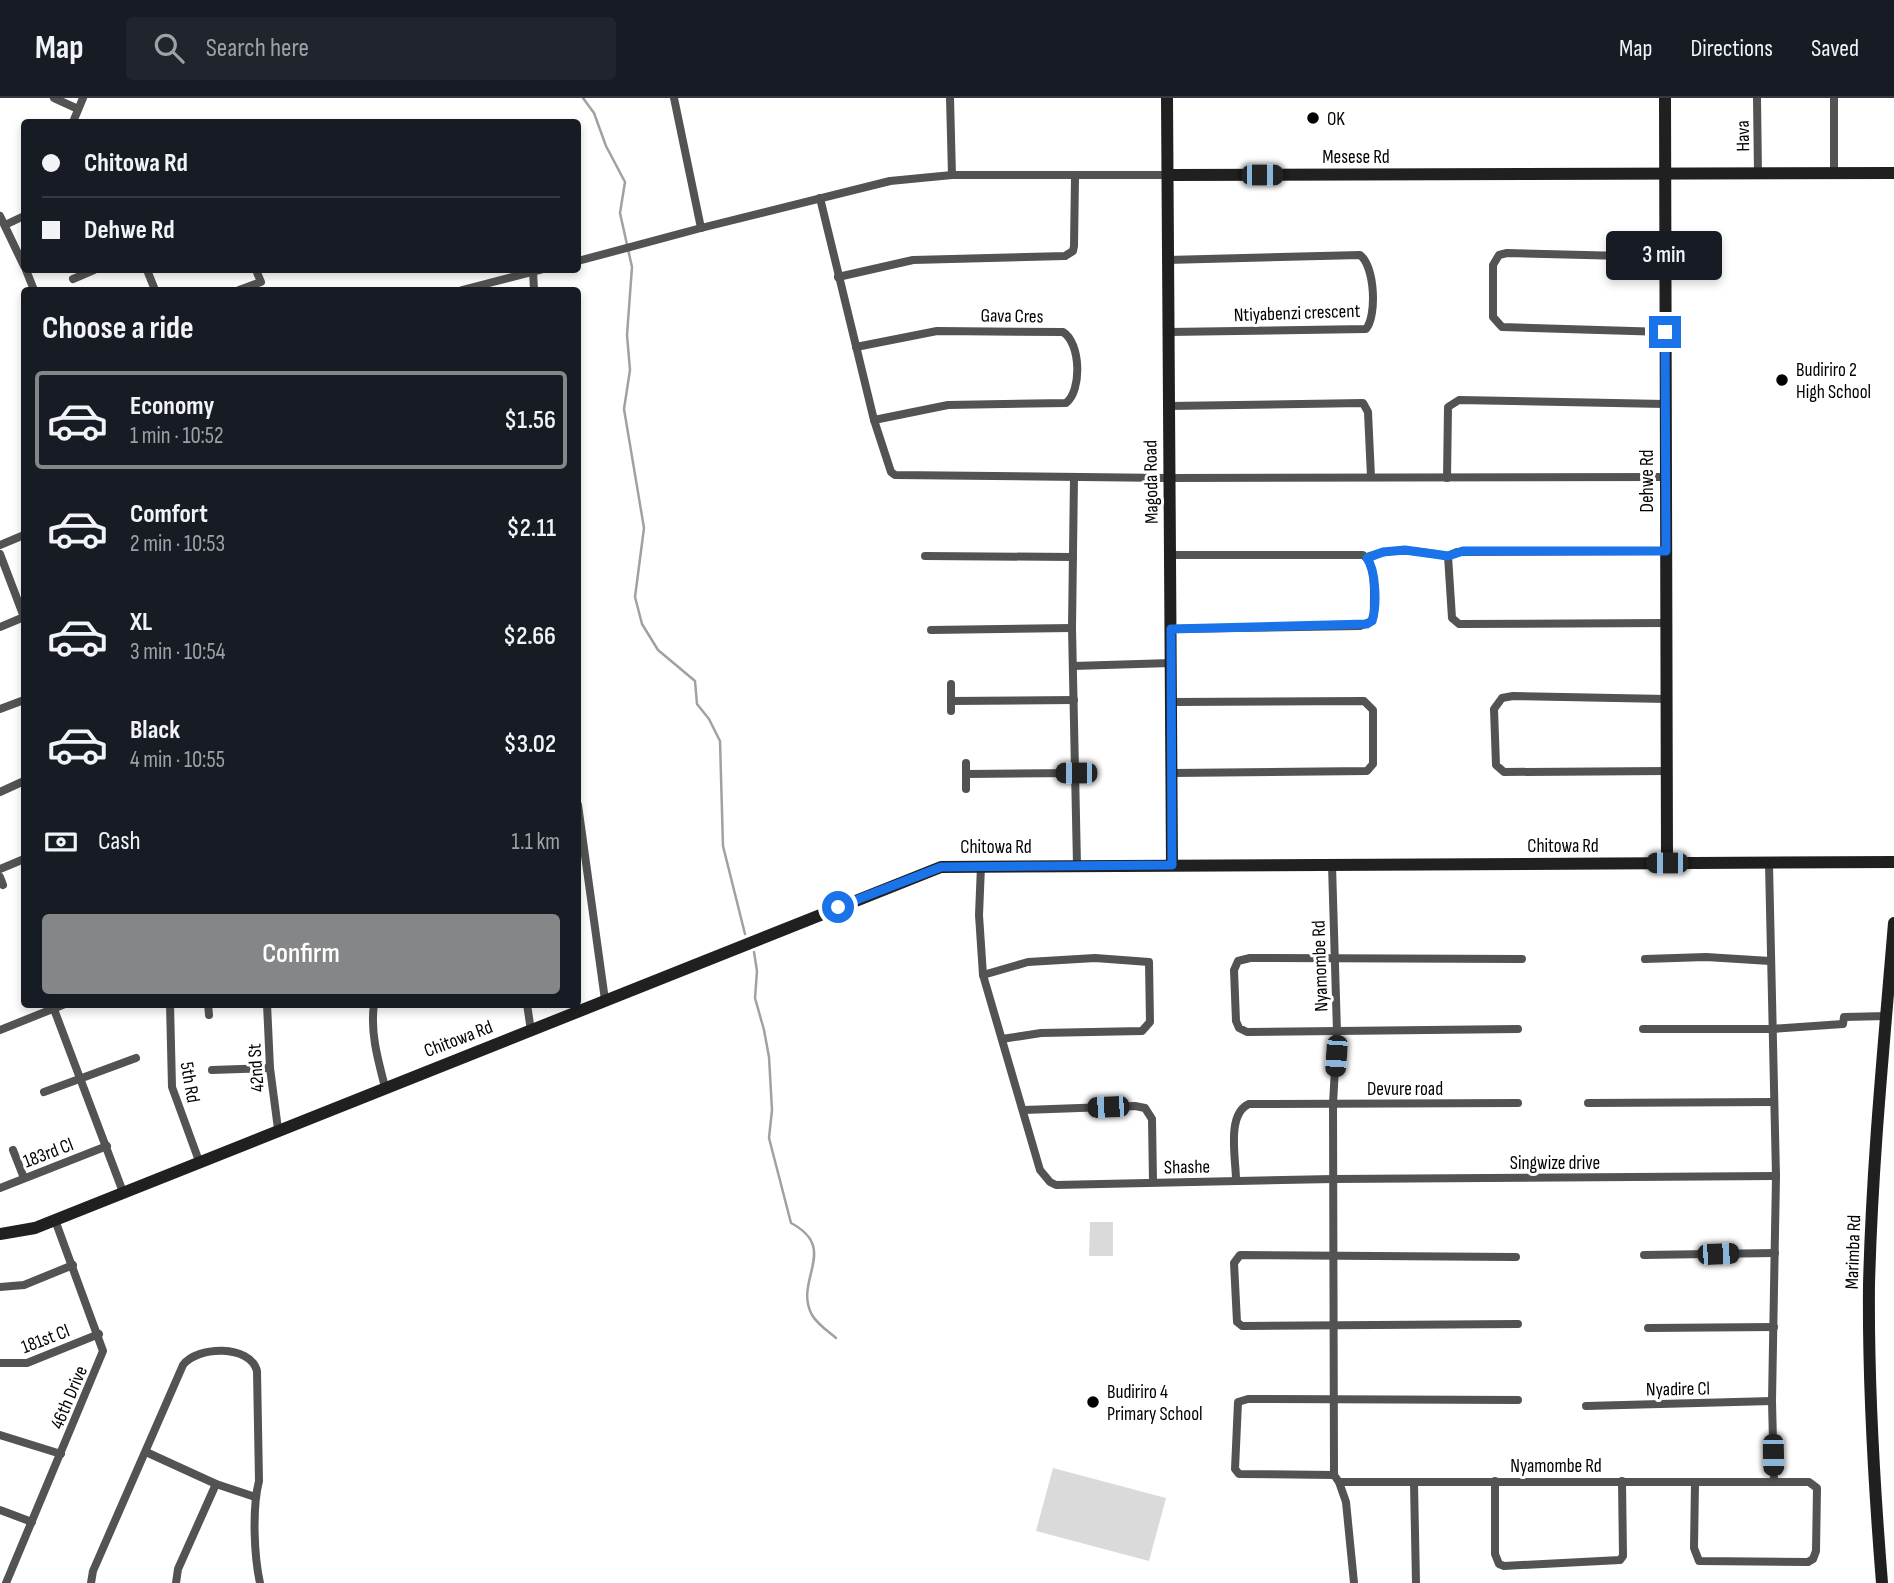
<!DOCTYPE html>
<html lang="en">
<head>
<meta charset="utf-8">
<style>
  :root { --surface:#171b24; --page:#20242c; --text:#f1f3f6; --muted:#9ea1a6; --line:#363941; --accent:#858687 }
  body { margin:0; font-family:"Sofia Sans Condensed",sans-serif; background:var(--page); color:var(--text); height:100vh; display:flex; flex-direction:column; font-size:26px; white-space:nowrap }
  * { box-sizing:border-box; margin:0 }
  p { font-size:23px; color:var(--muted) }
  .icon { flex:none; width:38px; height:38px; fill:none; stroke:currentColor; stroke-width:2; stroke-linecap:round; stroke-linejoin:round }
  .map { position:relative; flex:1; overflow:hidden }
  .drawer { position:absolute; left:21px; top:189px; width:560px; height:721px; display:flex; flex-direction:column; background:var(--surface); border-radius:7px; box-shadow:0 4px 10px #0003 }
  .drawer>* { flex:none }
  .guide { position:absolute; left:21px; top:21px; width:560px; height:154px; border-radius:7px; box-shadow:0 4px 10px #0003; display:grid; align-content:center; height:154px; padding:0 21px; background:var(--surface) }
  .end { position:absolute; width:32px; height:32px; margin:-16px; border:9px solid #1a73e8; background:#fff; box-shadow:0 0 0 4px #fff }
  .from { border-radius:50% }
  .bubble { position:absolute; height:49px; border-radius:7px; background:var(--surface); box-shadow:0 4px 10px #0003; font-size:23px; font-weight:600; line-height:49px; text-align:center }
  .car { position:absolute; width:21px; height:42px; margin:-21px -10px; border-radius:9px; box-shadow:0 0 5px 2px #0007; background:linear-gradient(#222 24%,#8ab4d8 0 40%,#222 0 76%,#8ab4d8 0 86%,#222 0) }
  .guide b { display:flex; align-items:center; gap:24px; height:66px; font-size:26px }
  .guide b+b { border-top:2px solid var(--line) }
  .guide i { width:18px; height:18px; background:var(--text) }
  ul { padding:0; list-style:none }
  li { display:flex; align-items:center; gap:21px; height:98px; margin:0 14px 10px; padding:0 7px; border:4px solid transparent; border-radius:7px }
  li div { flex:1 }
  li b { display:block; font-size:26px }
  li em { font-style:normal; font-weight:600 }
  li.on { border-color:var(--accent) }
  li>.icon { width:63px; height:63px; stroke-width:1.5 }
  h2 { padding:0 21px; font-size:32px; line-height:84px }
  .pay { display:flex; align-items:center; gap:18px; height:77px; padding:0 21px; font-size:26px }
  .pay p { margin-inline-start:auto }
  .cta { display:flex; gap:14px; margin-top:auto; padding:14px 21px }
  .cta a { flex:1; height:80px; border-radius:7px; background:var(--accent); color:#fff; font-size:28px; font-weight:600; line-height:80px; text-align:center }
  header { display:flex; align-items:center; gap:42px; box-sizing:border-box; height:98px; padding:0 35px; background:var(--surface); border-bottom:2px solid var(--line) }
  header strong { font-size:33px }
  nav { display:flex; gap:38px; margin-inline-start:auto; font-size:24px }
  .search { width:490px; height:63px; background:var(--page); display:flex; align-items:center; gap:18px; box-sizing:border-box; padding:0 24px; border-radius:7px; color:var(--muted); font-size:26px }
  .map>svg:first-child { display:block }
  .green { fill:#dadada }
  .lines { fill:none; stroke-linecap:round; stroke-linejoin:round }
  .stream { stroke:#a1a1a1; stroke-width:2.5 }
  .street { stroke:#535353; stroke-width:8 }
  .secondary { stroke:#202020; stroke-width:12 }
  .route { stroke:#1a73e8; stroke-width:9 }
  .poi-dot { fill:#000; stroke:#fff; stroke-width:2.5 }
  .labels { text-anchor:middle; stroke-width:6; stroke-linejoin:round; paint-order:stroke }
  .poi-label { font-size:19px; fill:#000; stroke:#fff; text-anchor:start }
  .street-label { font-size:19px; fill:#000; stroke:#fff }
</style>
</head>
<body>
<header>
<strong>Map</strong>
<div class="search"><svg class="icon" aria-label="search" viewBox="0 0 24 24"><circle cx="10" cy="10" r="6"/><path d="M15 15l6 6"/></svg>Search here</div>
<nav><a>Map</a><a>Directions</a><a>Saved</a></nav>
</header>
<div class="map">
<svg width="1894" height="1485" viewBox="0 0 1894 1485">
  <rect width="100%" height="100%" fill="#fff"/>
  <!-- green -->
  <g class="green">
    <polygon points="1090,1124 1113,1124 1113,1158 1089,1158"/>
    <polygon points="1053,1370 1166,1400 1149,1463 1036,1433"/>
  </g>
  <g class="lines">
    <!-- stream -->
    <g class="stream">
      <polyline points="583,0 594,15 606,48 625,84 620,115 632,169 627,237 630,272 624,311 644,430 635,499 642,526 658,552 695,583 697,606 709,621 720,643 723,748 745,836"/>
      <path d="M754 854 757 873 755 900 764 932 769 959 772 1012 769 1040 791 1125C840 1151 793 1182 812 1217 818 1227 828 1233 836 1240"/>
    </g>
    <!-- street -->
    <g class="street">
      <polyline points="54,0 78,11"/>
      <polyline points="674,0 701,130"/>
      <polyline points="950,0 952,77"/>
      <polyline points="1757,0 1758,76"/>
      <polyline points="1834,0 1834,75"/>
      <polyline points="73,24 83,0"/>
      <polyline points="820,100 874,322 891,374 895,377 1168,380 1666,379"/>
      <polyline points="0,118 24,168"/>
      <polyline points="5,127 24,118"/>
      <polyline points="1665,159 1507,155 1499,157 1493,167 1493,219 1502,229 1665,234"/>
      <path d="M1167 162 1360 157C1375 168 1377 218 1366 231L1168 234"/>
      <polyline points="578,163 701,130 890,83 952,77 1169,77"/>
      <polyline points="26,172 34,192"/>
      <polyline points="147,172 155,192"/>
      <polyline points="533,173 534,192"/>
      <polyline points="838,179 913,162 1065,158 1073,153 1074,148 1075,79"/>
      <polyline points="73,181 94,172"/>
      <polyline points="239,192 261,184 256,172"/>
      <polyline points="462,192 540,172"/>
      <path d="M856 249 937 233 1063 234C1081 245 1082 293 1066 305L948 307 874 322"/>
      <polyline points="1169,308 1363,305 1368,314 1371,379"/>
      <polyline points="1074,379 1072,530 1077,767"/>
      <polyline points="1447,380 1448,309 1459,302 1665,306"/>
      <polyline points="0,447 24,437"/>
      <polyline points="1666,453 1457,454 1448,458 1452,520 1459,526 1666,525"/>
      <polyline points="0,456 24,519"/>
      <path d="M1170 457H1363C1378 467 1373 499 1374 516L1372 523 1360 528 1171 531"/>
      <polyline points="925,458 1073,459"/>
      <path d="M1367 459C1394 448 1421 454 1448 458"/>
      <polyline points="0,529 24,519"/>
      <polyline points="931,532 1072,530"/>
      <polyline points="1073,568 1171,565"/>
      <polyline points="951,586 951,613"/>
      <polyline points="1667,601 1513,598 1502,600 1494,611 1496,667 1504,674 1667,673"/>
      <polyline points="951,603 1074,602"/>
      <polyline points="1172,604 1364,603 1373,612 1373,666 1367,673 1172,675"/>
      <polyline points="0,611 24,602"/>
      <polyline points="966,665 966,691"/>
      <polyline points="966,676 1076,675"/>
      <polyline points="0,694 24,683"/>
      <polyline points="578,707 605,902"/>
      <polyline points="1332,767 1337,934 1333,1006 1334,1377 1339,1384 1774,1384 1772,1303 1776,1078 1769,766"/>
      <polyline points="981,768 979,817 983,877 1040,1072 1050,1084 1056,1087 1333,1081 1776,1078"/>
      <polyline points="0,771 24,761"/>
      <polyline points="0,779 3,787"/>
      <polyline points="1645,861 1706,859 1770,863"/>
      <polyline points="983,877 1028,864 1095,860 1149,864 1150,924 1142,933 1041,935 1002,941"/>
      <polyline points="52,906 123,1094"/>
      <polyline points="170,906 172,989 199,1063"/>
      <polyline points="208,906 209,917"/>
      <polyline points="267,906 270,970 278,1031"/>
      <path d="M374 906C370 935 378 962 385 989"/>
      <polyline points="527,906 531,933"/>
      <polyline points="1518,931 1247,934 1239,930 1236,923 1234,872 1238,863 1250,860 1522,861"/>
      <polyline points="1643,931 1771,931 1843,926 1844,919 1887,918"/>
      <polyline points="0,932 65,906"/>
      <polyline points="212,972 270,970"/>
      <polyline points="44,994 136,960"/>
      <polyline points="1588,1005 1774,1004"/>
      <polyline points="1024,1012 1135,1008 1145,1010 1152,1021 1153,1084"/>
      <polyline points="13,1052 24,1080"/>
      <path d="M1236 1082C1236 1061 1226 1016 1249 1006L1518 1005"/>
      <polyline points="0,1090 107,1048"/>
      <polyline points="1644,1157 1775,1155"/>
      <polyline points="1516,1159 1240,1157 1234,1165 1237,1224 1242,1228 1518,1226"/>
      <polyline points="0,1189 24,1187 73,1167"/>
      <polyline points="1648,1230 1774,1229"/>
      <polyline points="0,1265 27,1265 99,1236"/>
      <polyline points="1586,1308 1772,1303"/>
      <polyline points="0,1337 61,1356"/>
      <polyline points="146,1354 216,1386 255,1399"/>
      <polyline points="1334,1377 1239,1376 1235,1371 1238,1304 1248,1301 1518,1302"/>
      <polyline points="1495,1383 1495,1456 1499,1466 1504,1468 1620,1462 1623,1458 1622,1383"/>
      <polyline points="1339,1384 1346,1404 1354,1485"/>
      <polyline points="1414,1385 1416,1485"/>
      <polyline points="1695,1385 1694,1450 1699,1463 1808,1464 1813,1461 1816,1453 1817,1390 1809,1384 1774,1384"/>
      <polyline points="0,1412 32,1424"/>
      <polyline points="6,1485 103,1253 55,1122"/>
      <path d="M91 1485 93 1473 183 1267C197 1248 250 1246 257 1273L259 1383C252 1410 254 1458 260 1485"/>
      <polyline points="176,1485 178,1471 216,1386"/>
    </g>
    <!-- secondary -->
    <g class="secondary">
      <polyline points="1167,0 1172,767"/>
      <polyline points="1665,0 1667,765"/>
      <polyline points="1169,77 1894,75"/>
      <polyline points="0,1136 35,1130 941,769 1894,764"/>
      <path d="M1882 1485C1874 1386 1868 1287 1869 1187 1872 1066 1884 946 1894 825"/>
    </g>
  </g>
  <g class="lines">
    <!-- route -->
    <path class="route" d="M838 809 941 769 1172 767 1171 531 1367 526 1372 523C1377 508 1376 473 1367 460L1383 454 1405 452 1448 458 1463 453H1666L1665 234"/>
  </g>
  <!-- markers -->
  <g class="poi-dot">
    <circle cx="1313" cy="20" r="7"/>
    <circle cx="1782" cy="282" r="7"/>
    <circle cx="1093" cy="1304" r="7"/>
  </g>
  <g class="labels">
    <!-- poi labels -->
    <g class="poi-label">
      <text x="1327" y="27">OK</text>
      <text x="1796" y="278">Budiriro 2<tspan x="1796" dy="22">High School</tspan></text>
      <text x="1107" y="1300">Budiriro 4<tspan x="1107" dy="22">Primary School</tspan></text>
    </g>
    <!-- street labels -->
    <g class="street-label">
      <text transform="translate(1742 38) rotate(-91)" y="7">Hava</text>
      <text x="1356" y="65">Mesese Rd</text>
      <text transform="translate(1297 214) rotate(-2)" y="7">Ntiyabenzi crescent</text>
      <text transform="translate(1012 217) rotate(1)" y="7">Gava Cres</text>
      <text transform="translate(1646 383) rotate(-90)" y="7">Dehwe Rd</text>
      <text transform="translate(1150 384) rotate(-91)" y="7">Magoda Road</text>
      <text x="1563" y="754">Chitowa Rd</text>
      <text x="996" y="755">Chitowa Rd</text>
      <text transform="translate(1319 868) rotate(-92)" y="7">Nyamombe Rd</text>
      <text transform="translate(458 940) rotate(-21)" y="7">Chitowa Rd</text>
      <text transform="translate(255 970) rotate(-94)" y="7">42nd St</text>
      <text transform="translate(191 984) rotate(80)" y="7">5th Rd</text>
      <text x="1405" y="997">Devure road</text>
      <text transform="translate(48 1054) rotate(-21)" y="7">183rd Cl</text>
      <text x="1555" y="1071">Singwize drive</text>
      <text transform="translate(1187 1068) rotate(-1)" y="7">Shashe</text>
      <text transform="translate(1852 1154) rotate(-88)" y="7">Marimba Rd</text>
      <text transform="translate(45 1240) rotate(-21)" y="7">181st Cl</text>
      <text transform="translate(1678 1290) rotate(-1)" y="7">Nyadire Cl</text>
      <text transform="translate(68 1299) rotate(-67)" y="7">46th Drive</text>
      <text x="1556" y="1374">Nyamombe Rd</text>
    </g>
  </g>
</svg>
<i class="end from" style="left:838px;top:809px"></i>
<i class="end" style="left:1665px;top:234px"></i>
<div class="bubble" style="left:1606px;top:133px;width:116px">3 min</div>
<i class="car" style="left:1262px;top:77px;rotate:90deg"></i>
<i class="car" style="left:1076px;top:675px;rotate:270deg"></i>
<i class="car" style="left:1667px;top:765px;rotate:270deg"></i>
<i class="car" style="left:1336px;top:958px;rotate:184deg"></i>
<i class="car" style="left:1108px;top:1009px;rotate:268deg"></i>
<i class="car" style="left:1718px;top:1156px;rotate:88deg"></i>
<i class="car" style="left:1773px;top:1357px;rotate:179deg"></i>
<div class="guide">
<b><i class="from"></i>Chitowa Rd</b>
<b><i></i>Dehwe Rd</b>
</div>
<section class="drawer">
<h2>Choose a ride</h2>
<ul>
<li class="on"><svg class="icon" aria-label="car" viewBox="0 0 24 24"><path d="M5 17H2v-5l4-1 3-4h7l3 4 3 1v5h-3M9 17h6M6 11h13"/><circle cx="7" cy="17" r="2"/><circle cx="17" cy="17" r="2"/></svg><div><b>Economy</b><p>1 min · 10:52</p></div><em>$1.56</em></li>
<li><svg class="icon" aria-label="car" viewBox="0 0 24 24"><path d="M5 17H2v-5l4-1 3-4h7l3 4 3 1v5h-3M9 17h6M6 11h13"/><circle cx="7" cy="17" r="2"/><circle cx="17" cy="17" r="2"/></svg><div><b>Comfort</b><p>2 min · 10:53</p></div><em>$2.11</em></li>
<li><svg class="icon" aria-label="car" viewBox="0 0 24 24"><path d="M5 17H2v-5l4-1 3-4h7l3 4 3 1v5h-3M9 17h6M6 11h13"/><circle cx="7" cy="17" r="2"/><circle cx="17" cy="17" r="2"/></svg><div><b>XL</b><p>3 min · 10:54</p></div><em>$2.66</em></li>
<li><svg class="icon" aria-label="car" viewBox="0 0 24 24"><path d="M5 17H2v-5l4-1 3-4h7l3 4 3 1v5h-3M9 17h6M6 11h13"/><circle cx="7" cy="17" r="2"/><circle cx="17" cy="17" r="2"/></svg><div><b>Black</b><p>4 min · 10:55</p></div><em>$3.02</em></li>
</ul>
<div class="pay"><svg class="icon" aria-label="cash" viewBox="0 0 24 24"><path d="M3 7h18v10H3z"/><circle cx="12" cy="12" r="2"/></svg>Cash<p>1.1 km</p></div>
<div class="cta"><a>Confirm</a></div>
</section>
</div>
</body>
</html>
